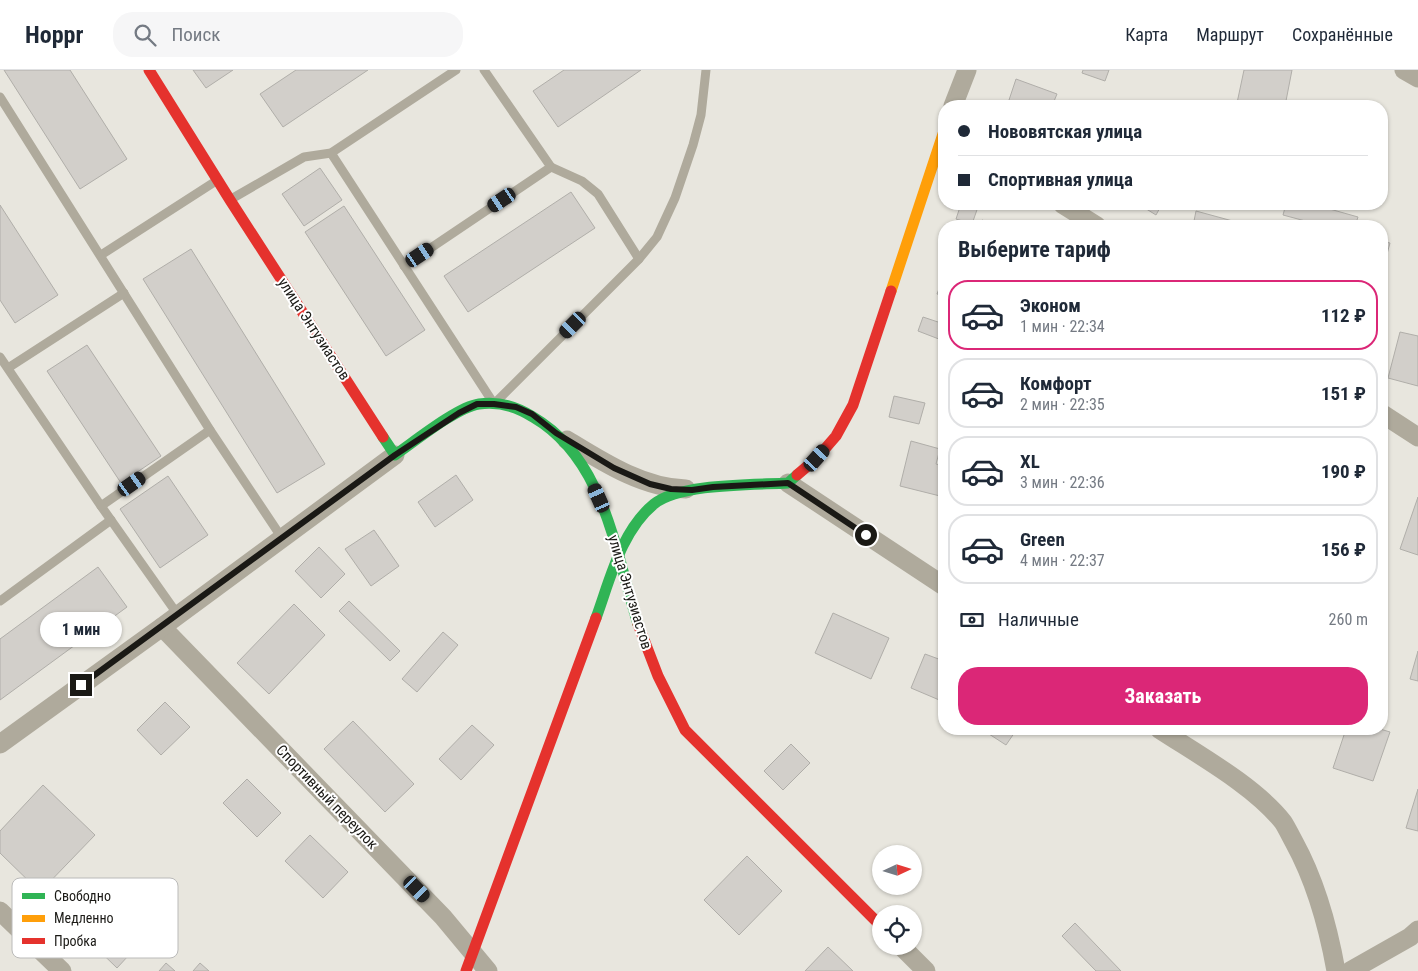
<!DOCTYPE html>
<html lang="ru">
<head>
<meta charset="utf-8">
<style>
  :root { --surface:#fff; --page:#f6f6f7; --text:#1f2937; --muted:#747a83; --line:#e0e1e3; --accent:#db2777 }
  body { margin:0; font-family:"Roboto Condensed",sans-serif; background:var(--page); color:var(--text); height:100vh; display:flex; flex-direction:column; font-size:19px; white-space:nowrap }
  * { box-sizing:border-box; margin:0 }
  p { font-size:16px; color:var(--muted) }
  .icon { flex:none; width:28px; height:28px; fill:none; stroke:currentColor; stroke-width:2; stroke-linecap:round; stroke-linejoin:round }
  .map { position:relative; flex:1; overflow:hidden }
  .drawer { position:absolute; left:938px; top:150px; width:450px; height:515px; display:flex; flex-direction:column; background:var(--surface); border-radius:20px; box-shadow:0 1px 4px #0004 }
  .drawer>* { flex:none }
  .top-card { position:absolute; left:938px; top:30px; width:450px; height:110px; border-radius:20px; box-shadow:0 1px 4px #0004; display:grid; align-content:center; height:110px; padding:0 20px; background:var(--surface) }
  .needle { width:32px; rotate:86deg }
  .fabs { position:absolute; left:872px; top:775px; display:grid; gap:10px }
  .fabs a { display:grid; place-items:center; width:50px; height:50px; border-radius:50%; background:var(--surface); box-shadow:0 1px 4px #0004; font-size:25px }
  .end { position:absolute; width:22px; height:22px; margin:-11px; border:6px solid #1a1915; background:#fff; box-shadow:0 0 0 2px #fff }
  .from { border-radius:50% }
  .bubble { position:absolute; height:35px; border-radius:18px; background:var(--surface); box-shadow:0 1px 4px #0004; font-size:16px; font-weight:700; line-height:35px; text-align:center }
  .car { position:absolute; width:15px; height:30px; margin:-15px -8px; border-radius:6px; box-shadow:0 0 4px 1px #0007; background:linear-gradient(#222 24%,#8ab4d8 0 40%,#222 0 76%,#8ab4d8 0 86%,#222 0) }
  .top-card b { display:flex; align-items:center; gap:18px; height:48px; font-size:19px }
  .top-card b+b { border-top:1px solid var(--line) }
  .top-card i { width:12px; height:12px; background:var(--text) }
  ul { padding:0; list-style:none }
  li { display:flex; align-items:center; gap:15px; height:70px; margin:0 10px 8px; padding:0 10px; border:2px solid var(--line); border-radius:20px }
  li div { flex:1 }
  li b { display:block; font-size:19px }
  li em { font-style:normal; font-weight:700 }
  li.active { border-color:var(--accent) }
  li>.icon { width:45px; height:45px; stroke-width:1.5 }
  h2 { padding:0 20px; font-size:22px; line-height:60px }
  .pay { display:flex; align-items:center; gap:12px; height:55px; padding:0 20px; font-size:19px }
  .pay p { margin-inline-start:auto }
  .primary-button { display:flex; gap:10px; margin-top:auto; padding:10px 20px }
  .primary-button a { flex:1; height:58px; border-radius:20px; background:var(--accent); color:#fff; font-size:20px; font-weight:700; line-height:58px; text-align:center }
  header { display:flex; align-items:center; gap:30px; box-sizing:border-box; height:70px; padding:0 25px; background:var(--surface); border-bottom:1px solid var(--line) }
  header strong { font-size:24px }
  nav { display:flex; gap:28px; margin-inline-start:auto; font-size:18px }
  .search { width:350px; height:45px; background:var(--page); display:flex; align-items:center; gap:12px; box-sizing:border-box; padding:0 18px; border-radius:20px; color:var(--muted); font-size:19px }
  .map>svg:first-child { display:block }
  .building { fill:#d2cfca; stroke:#b0aea9 }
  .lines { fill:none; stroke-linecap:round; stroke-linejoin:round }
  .lane { stroke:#afaa9c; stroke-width:9 }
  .street { stroke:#afaa9c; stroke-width:19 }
  .fast { stroke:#30b455; stroke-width:11 }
  .slow { stroke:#ff9f0a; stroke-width:11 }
  .jam { stroke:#e5322d; stroke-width:11 }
  .route { stroke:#1a1915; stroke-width:6 }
  .labels { text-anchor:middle; stroke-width:4; stroke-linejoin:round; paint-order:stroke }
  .street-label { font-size:15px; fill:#1a1915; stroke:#fff }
  .key { fill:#fff; stroke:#babab9; stroke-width:1 }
  .key-label { font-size:14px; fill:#1a1915 }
</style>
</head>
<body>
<header>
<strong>Hoppr</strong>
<div class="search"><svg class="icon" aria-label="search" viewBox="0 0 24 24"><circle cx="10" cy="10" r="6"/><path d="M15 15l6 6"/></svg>Поиск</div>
<nav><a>Карта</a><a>Маршрут</a><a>Сохранённые</a></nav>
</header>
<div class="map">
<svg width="1418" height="901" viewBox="0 0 1418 901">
  <rect width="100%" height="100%" fill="#e8e6de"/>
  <!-- building -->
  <g class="building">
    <polygon points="4,0 70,0 127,89 80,119"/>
    <polygon points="193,0 233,0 206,18"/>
    <polygon points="296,0 368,0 283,57 260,24"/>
    <polygon points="564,0 641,0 558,57 533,21"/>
    <polygon points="1083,0 1109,0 1105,11 1082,3"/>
    <polygon points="1244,0 1292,0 1285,36 1252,36 1237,33"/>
    <polygon points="1016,9 1057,24 1052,36 1007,36"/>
    <polygon points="1381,44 1385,45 1381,63"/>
    <polygon points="320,98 342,130 304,156 282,124"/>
    <polygon points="571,122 595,158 468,242 444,206"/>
    <polygon points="961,134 979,134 972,154 956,149"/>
    <polygon points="1141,134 1162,134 1156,145 1140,135"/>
    <polygon points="1286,134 1312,134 1358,147 1355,156 1324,156 1283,145"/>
    <polygon points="0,135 58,225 15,253 0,230"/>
    <polygon points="344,136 425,260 386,286 305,162"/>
    <polygon points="1196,141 1240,153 1240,156 1193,156"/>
    <polygon points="982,150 1000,156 980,156"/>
    <polygon points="1381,171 1390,173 1381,206"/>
    <polygon points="191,179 325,394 277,423 143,209"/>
    <polygon points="944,206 944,226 937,224"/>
    <polygon points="923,247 944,254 944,271 918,261"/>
    <polygon points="1400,262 1418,266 1418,316 1388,308"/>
    <polygon points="87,275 161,386 121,413 47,301"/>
    <polygon points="894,326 925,333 919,354 889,347"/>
    <polygon points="911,371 940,379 936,394 944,396 944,427 900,416"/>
    <polygon points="456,405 473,430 435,457 418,432"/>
    <polygon points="168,406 208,465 160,498 120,439"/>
    <polygon points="1418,427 1418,485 1400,479"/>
    <polygon points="374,460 399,496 371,516 345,479"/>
    <polygon points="319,477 345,504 321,528 295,501"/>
    <polygon points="98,497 127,537 0,630 0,569"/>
    <polygon points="349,531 400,581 390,591 339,541"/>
    <polygon points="294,534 325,565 269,624 237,593"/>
    <polygon points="833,543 889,568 871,609 815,583"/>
    <polygon points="443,562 458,575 417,622 402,609"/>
    <polygon points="1418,581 1418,611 1410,609"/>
    <polygon points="925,584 944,591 944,632 911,618"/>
    <polygon points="165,632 190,657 161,685 137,660"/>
    <polygon points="353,651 414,714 385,742 324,679"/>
    <polygon points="472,655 494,675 461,710 439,689"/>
    <polygon points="993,659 1017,659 1006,675 989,664"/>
    <polygon points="1346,659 1380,659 1390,662 1373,711 1333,698"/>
    <polygon points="791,674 810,693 783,720 764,701"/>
    <polygon points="247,709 281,743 257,767 223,733"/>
    <polygon points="43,715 95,765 40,822 0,783 0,761"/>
    <polygon points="1418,719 1418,761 1406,758"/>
    <polygon points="310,765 348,802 323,828 285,791"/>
    <polygon points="747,786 782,821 739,865 704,830"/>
    <polygon points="108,841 141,872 117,898 84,866"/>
    <polygon points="1075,853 1121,901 1096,901 1062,866"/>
    <polygon points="828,877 853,901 805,901"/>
    <polygon points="166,893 175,901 159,901"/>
    <polygon points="200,893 209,901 193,901"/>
  </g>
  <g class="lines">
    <!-- lane -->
    <g class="lane">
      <polyline points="0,27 210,360 282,468"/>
      <polyline points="331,83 494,334 639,189 657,167 675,128 693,75 701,45 706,0"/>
      <polyline points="551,97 582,111 598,124 639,189"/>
      <polyline points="233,128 304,87 331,83 456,0"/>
      <polyline points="101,185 216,111"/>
      <polyline points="404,196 551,97 484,0"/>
      <polyline points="0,287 101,436 178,545"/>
      <polyline points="8,298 124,223"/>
      <polyline points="101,436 210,360"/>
      <polyline points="0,531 111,450"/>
    </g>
    <!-- street -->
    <g class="street">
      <polyline points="1404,0 1418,8"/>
      <polyline points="953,36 967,0"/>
      <polyline points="1062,134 1097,156"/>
      <polyline points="1381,343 1418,367"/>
      <path d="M567 370C603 392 643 418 686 419"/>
      <polyline points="788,413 944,516"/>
      <polyline points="162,557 443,847 488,901"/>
      <path d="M1159 659C1197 684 1255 716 1283 752 1287 758 1290 765 1294 772 1316 812 1328 856 1336 901"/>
      <polyline points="0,674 162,557 395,385"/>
      <polyline points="0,841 62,901"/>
      <polyline points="901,876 926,901"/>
      <polyline points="1350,901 1410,867 1418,860"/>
    </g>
    <!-- fast -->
    <g class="fast">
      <path d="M383 367 395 385C414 372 457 337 479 334 498 331 517 337 533 347 605 389 615 482 638 554"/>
      <path d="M596 548C610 510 621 461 654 434 680 413 754 415 788 413L797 405"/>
    </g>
    <!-- slow -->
    <polyline class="slow" points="891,221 944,61"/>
    <!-- jam -->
    <g class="jam">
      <polyline points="149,0 230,130 383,367"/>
      <polyline points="797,405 817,388 836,366 853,335 891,221"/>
      <polyline points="638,554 658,606 685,660 881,856"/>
      <polyline points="466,901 596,548"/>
    </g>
  </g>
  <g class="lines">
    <!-- route -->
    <polyline class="route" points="81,615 395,385 459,343 477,334 494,334 516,337 532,344 556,363 614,398 650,414 671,419 692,420 713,417 788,413 866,465"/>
  </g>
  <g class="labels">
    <!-- street labels -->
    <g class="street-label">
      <text transform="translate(314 259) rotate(57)" y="5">улица Энтузиастов</text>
      <text transform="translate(630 522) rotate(73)" y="5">улица Энтузиастов</text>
      <text transform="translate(327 727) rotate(46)" y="5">Спортивный переулок</text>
    </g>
  </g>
  <!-- legend -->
  <rect x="12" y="808" width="166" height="80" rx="8" class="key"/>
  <rect x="22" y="823" width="23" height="6" fill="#30b455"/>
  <rect x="22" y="845" width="23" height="7" fill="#ff9f0a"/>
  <rect x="22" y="868" width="23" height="6" fill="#e5322d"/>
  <g class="key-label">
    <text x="54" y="831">Свободно</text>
    <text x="54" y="853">Медленно</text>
    <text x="54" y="876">Пробка</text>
  </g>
</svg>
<div class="fabs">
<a><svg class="needle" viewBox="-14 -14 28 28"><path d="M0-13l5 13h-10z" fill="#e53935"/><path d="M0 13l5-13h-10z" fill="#747a83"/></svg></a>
<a><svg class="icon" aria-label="locate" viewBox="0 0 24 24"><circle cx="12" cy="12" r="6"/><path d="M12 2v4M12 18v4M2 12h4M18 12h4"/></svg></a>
</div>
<i class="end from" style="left:866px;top:465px"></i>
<i class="end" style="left:81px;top:615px"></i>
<div class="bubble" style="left:40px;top:542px;width:82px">1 мин</div>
<i class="car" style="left:502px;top:130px;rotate:236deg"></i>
<i class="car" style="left:420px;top:185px;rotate:56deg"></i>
<i class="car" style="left:573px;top:255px;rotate:225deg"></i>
<i class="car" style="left:817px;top:388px;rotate:42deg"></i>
<i class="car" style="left:132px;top:414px;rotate:55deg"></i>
<i class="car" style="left:599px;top:428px;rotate:336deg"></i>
<i class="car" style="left:417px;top:819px;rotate:136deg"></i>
<div class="top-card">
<b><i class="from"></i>Нововятская улица</b>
<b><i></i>Спортивная улица</b>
</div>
<section class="drawer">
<h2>Выберите тариф</h2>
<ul>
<li class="active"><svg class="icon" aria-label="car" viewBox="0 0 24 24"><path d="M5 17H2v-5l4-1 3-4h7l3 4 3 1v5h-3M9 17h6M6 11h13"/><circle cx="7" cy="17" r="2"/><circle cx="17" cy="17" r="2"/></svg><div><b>Эконом</b><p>1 мин · 22:34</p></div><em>112 ₽</em></li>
<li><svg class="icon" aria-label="car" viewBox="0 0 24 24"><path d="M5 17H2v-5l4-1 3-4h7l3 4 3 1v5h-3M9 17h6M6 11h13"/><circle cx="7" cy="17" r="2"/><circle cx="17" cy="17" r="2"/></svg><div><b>Комфорт</b><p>2 мин · 22:35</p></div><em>151 ₽</em></li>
<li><svg class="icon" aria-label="car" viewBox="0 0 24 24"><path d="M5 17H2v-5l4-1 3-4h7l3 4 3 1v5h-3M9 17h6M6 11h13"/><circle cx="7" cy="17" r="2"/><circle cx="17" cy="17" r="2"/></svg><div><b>XL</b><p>3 мин · 22:36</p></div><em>190 ₽</em></li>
<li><svg class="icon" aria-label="car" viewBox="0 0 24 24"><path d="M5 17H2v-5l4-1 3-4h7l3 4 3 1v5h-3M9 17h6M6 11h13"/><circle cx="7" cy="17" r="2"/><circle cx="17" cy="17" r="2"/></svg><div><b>Green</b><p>4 мин · 22:37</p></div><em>156 ₽</em></li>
</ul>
<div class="pay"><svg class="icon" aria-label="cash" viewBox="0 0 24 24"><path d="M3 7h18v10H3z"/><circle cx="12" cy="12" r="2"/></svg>Наличные<p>260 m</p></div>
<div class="primary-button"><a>Заказать</a></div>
</section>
</div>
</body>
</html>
